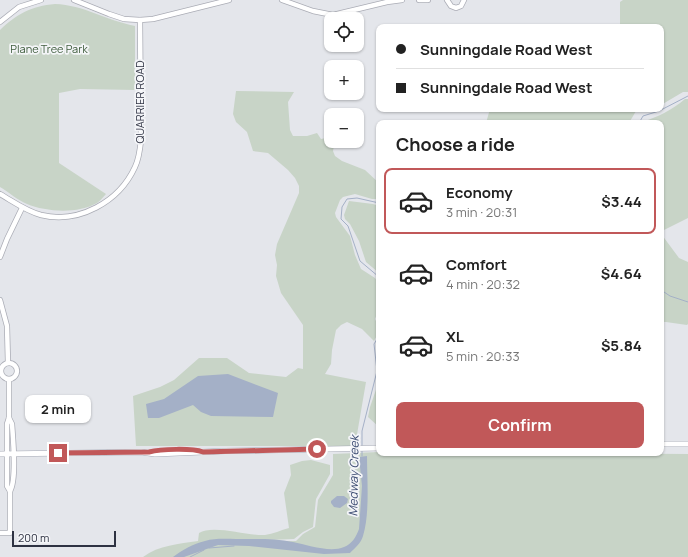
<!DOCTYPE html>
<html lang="en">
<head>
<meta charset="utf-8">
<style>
  :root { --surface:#fff; --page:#f2f2f2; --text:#222; --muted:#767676; --line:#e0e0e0; --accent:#c15859 }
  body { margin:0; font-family:Manrope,sans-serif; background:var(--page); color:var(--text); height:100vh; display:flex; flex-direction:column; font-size:15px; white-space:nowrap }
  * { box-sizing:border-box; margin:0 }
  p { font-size:13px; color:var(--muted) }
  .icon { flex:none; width:22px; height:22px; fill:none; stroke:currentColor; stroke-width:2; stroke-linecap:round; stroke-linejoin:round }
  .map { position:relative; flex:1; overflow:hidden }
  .panel { position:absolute; left:376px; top:120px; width:288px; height:336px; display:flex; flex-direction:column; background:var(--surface); border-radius:8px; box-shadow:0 1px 3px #0004 }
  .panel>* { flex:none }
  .guide { position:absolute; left:376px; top:24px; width:288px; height:88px; border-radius:8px; box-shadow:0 1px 3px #0004; display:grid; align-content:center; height:88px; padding:0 20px; background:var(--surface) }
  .fabs { position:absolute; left:324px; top:12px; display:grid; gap:8px }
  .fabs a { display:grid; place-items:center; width:40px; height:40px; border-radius:8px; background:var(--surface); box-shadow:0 1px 3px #0004; font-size:20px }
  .scale { position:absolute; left:12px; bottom:10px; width:104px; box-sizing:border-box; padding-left:4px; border:2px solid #2e3242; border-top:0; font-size:11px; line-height:14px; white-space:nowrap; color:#2e3242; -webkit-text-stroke:3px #f4f5f8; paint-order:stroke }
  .end { position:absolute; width:18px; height:18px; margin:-9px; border:5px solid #c15859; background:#fff; box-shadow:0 0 0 2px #fff }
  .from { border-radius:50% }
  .bubble { position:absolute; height:28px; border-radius:8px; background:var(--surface); box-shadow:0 1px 3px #0004; font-size:13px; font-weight:700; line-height:28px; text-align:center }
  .guide b { display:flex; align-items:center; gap:14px; height:38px; font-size:15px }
  .guide b+b { border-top:1px solid var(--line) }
  .guide i { width:10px; height:10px; background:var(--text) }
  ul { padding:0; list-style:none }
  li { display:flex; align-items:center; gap:12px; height:66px; margin:0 8px 6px; padding:0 12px; border:2px solid transparent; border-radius:8px }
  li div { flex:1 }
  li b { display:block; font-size:15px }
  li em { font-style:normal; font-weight:700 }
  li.on { border-color:var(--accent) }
  li>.icon { width:36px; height:36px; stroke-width:1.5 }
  h2 { padding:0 20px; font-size:18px; line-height:48px }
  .button { display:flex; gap:8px; margin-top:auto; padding:8px 20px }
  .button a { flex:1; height:46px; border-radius:8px; background:var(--accent); color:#fff; font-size:16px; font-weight:700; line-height:46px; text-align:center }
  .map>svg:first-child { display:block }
  .green { fill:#c8d4c7 }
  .water { fill:#a4b0c7 }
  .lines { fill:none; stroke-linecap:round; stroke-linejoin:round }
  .stream { stroke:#a4b0c7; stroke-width:1 }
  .secondary-casing { stroke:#aaacb5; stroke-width:6 }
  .primary-casing { stroke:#a5a9b5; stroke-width:6 }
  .secondary { stroke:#fff; stroke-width:4.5 }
  .primary { stroke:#fff; stroke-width:5 }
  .route { stroke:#c15859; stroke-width:5 }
  .labels { text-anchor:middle; stroke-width:3.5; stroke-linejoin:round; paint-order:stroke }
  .park-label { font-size:11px; fill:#3e5c3c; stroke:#f4f5f8 }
  .street-label { font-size:11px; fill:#2e3242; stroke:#f4f5f8 }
  .water-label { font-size:12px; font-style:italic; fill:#3c4c72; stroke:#f4f5f8 }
</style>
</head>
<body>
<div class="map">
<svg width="688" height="557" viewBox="0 0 688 557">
  <rect width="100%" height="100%" fill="#e4e6eb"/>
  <!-- green -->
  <g class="green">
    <polygon points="623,0 688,0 688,92 683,92 661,105 661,27 620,27 620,2"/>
    <path d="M55 4C84 5 105 20 135 26V90L80 89 59 93V163L106 194C103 197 100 201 97 203 78 214 46 212 27 204 17 200 9 192 0 187V30C17 14 31 6 55 4Z"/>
    <path d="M236 91 294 92 288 102 290 130 293 136H307L317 133 321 139 331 137V141H335L333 151 335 156 342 161 365 170 379 183V199H372L355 194 343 197 340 200 335 213 336 217 350 236 355 255 361 269 375 278 379 284V309L375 319C380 329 380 330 374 341L362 329 347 322 341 325 336 330 332 350 331 364 325 374 366 382 355 446H136L133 396 160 387 174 380 199 358H227L249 373 286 377 298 368 303 369V325L281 293 276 276 277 265 275 255 277 244 299 193V186L295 178 288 170 268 153 253 151 247 132 236 122 233 114Z"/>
    <path d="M685 99H688V218L664 230 662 235 679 258 688 262V324L687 325 666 322H661V123L642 122C658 117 672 110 685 99Z"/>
    <polygon points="490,109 645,109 636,111 629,123 486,123"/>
    <polygon points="349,201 373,204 379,206 379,273 366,262 359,241 350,224 345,219 344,215"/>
    <polygon points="379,381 379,427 368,417 370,407"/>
    <polygon points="379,452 688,454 688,557 178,557 209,543 296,541 303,534 315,527 318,500 333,475 333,454"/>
    <path d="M311 460 330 465V474L316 499 313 527 303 532 294 539 209 542 174 557H143C159 545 179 544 198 541L199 533C213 524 247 536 265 535 273 534 281 530 289 528L284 493 291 475 290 465 302 461Z"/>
  </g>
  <!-- water -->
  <g class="water">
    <polygon points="228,374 278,393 273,417 211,416 201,412 193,405 159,418 148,418 146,404 164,399 198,376"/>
    <path d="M367 456C367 480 370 513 363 536 361 543 355 548 350 553L324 554 249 546 218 545 184 557H173C182 550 193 544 205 541 215 538 226 539 236 539 255 539 275 538 293 542 308 545 330 553 344 547 352 544 356 537 359 529L362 486 359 457Z"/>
    <polygon points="337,496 344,496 348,499 347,503 340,508 334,507 331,503 331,501"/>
  </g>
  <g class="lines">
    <!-- stream -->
    <g class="stream">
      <polyline points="639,123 643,116 659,111 688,96"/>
      <polyline points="379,203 357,198 347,199 342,207 341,219 348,226 360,261 379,277"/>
      <polyline points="661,290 670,296 688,302"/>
      <polyline points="362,446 362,431 377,371 374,344 379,336"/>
      <polyline points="362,456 362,449"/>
      <polyline points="209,548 234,546"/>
      <polyline points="190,557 204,550"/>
    </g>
    <defs>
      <g id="secondary">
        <polyline points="74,0 109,14 124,19 140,20 153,19 229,0"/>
        <polyline points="282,0 313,11 333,15 387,2 402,0"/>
        <polyline points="419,0 428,0"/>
        <polyline points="447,0 451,6 456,8 461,6 464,0"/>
        <polyline points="0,22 19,7 41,0"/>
        <path d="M0 194C14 202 26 211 41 215 79 224 119 202 135 167 139 159 140 150 141 140L140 20"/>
        <polyline points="0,257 7,239 22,208"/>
        <polyline points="0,300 7,326 8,363"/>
        <circle cx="9" cy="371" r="8"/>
        <polyline points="9,379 9,418 7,424 7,486 10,491"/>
        <path d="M0 533H10V491C17 479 13 439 12 424L9 418"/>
      </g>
      <g id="primary">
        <polyline points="661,444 688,444"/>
        <polyline points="0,454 141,452 155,454 179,453 225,451 379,448"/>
      </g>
    </defs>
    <!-- secondary casing -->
    <use href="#secondary" class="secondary-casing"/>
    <!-- primary casing -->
    <use href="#primary" class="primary-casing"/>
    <!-- secondary -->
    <use href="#secondary" class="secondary"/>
    <!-- primary -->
    <use href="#primary" class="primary"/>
  </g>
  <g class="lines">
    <!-- route -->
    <path class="route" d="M58 453 149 452C161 449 192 448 203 452L317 449"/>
  </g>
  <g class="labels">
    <!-- park labels -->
    <g class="park-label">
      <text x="49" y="53">Plane Tree Park</text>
    </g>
    <!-- street labels -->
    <g class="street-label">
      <text transform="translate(140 102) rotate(-90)" y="4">QUARRIER ROAD</text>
    </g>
    <!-- water labels -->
    <g class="water-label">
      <text transform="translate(354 476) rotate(-89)" y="4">Medway Creek</text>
    </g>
  </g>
</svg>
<div class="fabs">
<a><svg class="icon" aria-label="locate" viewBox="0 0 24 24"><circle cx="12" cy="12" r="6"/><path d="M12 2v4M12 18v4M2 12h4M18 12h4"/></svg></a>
<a>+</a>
<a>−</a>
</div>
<div class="scale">200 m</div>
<i class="end from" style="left:317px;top:449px"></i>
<i class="end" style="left:58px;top:453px"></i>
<div class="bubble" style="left:25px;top:395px;width:66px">2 min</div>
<div class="guide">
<b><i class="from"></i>Sunningdale Road West</b>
<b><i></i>Sunningdale Road West</b>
</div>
<section class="panel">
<h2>Choose a ride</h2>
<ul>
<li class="on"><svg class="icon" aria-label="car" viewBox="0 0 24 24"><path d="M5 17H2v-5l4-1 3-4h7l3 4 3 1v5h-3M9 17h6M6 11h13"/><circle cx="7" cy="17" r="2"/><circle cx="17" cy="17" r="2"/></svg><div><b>Economy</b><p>3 min · 20:31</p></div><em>$3.44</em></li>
<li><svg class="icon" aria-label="car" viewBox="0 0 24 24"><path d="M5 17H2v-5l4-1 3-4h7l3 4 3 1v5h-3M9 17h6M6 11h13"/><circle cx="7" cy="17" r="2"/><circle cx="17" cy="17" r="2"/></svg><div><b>Comfort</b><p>4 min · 20:32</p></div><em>$4.64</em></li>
<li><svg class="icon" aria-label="car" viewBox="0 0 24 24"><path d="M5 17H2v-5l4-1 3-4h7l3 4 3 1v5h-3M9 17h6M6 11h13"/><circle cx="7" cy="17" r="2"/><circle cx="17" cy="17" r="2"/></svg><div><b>XL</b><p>5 min · 20:33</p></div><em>$5.84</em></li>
</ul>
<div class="button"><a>Confirm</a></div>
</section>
</div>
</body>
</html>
